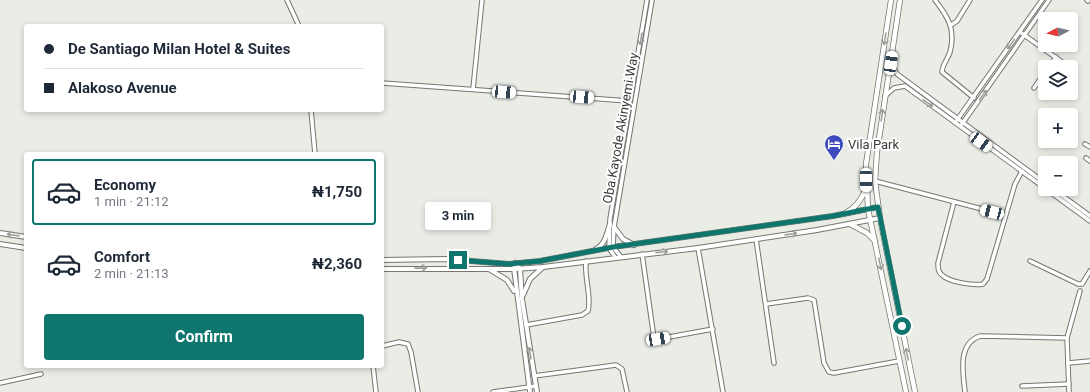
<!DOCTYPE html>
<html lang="en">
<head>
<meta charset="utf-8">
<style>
  :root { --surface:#fff; --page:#f2f2f3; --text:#1f2937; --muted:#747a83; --line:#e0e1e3; --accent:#0f766e }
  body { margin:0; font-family:Roboto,sans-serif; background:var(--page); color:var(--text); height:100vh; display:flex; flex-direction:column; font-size:15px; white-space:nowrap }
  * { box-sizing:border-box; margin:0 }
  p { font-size:13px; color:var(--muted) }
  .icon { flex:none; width:22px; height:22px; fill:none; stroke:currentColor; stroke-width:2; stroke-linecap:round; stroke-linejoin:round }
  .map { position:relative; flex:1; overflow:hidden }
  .panel { position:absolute; left:24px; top:152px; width:360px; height:216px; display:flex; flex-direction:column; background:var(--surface); border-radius:4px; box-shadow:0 2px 6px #0003 }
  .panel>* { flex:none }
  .top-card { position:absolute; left:24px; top:24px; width:360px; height:88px; border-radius:4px; box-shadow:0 2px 6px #0003; display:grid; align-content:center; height:88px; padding:0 20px; background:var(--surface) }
  .needle { width:26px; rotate:263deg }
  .tools { position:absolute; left:1038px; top:12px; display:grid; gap:8px }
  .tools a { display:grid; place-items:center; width:40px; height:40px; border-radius:4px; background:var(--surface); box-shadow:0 2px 6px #0003; font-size:20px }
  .end { position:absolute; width:18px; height:18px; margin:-9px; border:5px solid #0f766e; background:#fff; box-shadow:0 0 0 2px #fff }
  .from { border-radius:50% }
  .bubble { position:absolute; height:28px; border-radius:4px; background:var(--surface); box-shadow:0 2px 6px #0003; font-size:13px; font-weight:700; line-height:28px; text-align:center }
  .car { position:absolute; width:12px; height:24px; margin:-12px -6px; border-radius:5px; box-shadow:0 0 3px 1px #0007; background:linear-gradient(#fff 24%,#345 0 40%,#fff 0 76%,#345 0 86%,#fff 0) }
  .top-card b { display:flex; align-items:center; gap:14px; height:38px; font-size:15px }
  .top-card b+b { border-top:1px solid var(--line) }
  .top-card i { width:10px; height:10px; background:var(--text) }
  ul { padding:7px 0 0; list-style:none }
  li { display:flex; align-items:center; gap:12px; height:66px; margin:0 8px 6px; padding:0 12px; border:2px solid transparent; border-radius:4px }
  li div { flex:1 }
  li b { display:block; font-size:15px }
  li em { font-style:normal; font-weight:700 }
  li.selected { border-color:var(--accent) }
  li>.icon { width:36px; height:36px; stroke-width:1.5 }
  .action { display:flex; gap:8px; margin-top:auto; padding:8px 20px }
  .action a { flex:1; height:46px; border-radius:4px; background:var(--accent); color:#fff; font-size:16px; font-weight:700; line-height:46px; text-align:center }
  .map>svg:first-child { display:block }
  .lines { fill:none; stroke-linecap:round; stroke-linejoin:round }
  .minor-casing { stroke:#757771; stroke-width:5.5 }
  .tertiary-casing { stroke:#757771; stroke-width:6 }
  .secondary-casing { stroke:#757771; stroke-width:6 }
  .minor { stroke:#fff; stroke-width:3.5 }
  .tertiary { stroke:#fff; stroke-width:4 }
  .secondary { stroke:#fff; stroke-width:4.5 }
  .oneway { stroke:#9d9e9c }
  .route { stroke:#0f766e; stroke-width:5 }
  .labels { text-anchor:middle; stroke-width:4; stroke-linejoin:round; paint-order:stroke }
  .street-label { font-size:13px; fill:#3b3c39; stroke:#fff }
  .poi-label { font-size:13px; fill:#3b3c39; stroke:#fff; text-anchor:start }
</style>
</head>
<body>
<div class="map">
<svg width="1090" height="392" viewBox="0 0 1090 392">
  <rect width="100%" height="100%" fill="#eaece6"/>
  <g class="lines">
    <defs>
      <g id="minor">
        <polyline points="287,0 299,26"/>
        <path d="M935 0C948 17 956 29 950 52 948 59 942 65 942 72L974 98"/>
        <polyline points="1087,0 1088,1"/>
        <polyline points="951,25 957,21 970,0"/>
        <polyline points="1020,32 1069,67"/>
        <polyline points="891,63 897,74 1045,183"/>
        <polyline points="1049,67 1056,57"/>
        <polyline points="1071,69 1073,70"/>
        <polyline points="382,83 629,101"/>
        <polyline points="1034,88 1045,72"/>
        <polyline points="473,89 482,0"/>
        <polyline points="885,96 894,88 905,86 1090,221"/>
        <polyline points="311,110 315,154"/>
        <polyline points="957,120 1042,0"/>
        <polyline points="962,124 1049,0"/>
        <polyline points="1085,144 1090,147"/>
        <polyline points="1086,158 1090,161"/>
        <polyline points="875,181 1005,215"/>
        <polyline points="1053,189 1090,216"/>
        <path d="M954 202 938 263C938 268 938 272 942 275 949 282 974 286 983 284L987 279 1015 184 1022 171"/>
        <polyline points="756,239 774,363"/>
        <polyline points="698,248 723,392"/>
        <polyline points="642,254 654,338 658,339 713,329"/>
        <polyline points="615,257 609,248 610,219 647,0"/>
        <polyline points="621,257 613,247 614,227 652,0"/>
        <polyline points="1030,261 1078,284 1082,284 1090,271"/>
        <polyline points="766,304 808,298 814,300 824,363 829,372 834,373 899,361"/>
        <path d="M526 325 582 315 588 311C592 298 584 277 586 261"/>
        <polyline points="382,346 399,342 408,344 411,352 418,392"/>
        <polyline points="1068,363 1090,361"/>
        <polyline points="373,366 376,392"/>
        <polyline points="534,376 616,365 622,369 627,392"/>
        <polyline points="0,383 41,374"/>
        <polyline points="1022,386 1069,384"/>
        <polyline points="493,392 536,386"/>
        <path d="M965 392C963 372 957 344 980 336L1067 338"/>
        <polyline points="1069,392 1067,338 1080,291"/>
      </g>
      <g id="tertiary">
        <polyline points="614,227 623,239 634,245"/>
        <polyline points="0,233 26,237"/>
        <polyline points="0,244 26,248"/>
        <path d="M596 249C605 245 607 233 610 224"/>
        <polyline points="382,260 446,259 509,264 540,261 613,247 833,216 878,207"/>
        <polyline points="515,263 520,269 522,299 537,392"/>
        <polyline points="514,268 530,392"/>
        <polyline points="382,269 515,269 543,267 698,248 817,230 880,218"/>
        <polyline points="489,269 507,280 514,291"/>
        <polyline points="523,295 530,279 543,267"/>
      </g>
      <g id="secondary">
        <polyline points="891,0 866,164 868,209 906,392"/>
        <polyline points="900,0 877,152 875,181 880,218 915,392"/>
        <path d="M844 214C855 208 860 202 865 191"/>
        <polyline points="850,224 867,233 875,241"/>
      </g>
    </defs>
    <!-- minor casing -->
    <use href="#minor" class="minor-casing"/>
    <!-- tertiary casing -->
    <use href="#tertiary" class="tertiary-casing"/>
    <!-- secondary casing -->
    <use href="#secondary" class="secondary-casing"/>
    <!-- minor -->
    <use href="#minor" class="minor"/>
    <!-- tertiary -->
    <use href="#tertiary" class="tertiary"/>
    <!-- secondary -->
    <use href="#secondary" class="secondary"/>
  </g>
  <!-- one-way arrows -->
  <defs><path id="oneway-shaft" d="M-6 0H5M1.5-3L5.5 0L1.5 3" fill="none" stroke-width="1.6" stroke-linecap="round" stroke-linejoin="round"/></defs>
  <g class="oneway">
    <use href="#oneway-shaft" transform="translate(641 39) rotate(99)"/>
    <use href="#oneway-shaft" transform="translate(885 39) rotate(99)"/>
    <use href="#oneway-shaft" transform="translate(1011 44) rotate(125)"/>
    <use href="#oneway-shaft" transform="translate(983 95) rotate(-55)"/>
    <use href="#oneway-shaft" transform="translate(928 103) rotate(35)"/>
    <use href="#oneway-shaft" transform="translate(882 115) rotate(-82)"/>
    <use href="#oneway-shaft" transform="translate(791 234) rotate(-8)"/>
    <use href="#oneway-shaft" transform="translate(13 235) rotate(-172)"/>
    <use href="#oneway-shaft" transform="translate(662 252) rotate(-6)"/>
    <use href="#oneway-shaft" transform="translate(880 264) rotate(78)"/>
    <use href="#oneway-shaft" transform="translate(421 268) rotate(-1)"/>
    <use href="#oneway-shaft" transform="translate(530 353) rotate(-99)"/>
    <use href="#oneway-shaft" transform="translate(907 354) rotate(-101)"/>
  </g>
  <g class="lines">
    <!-- route -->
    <polyline class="route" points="458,260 509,264 540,261 613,247 833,216 878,207 902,326"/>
  </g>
  <!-- icons -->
  <defs>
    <symbol id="hotel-pin" viewBox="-11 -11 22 30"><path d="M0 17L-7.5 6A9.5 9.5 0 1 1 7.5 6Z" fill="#404abf" stroke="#fff"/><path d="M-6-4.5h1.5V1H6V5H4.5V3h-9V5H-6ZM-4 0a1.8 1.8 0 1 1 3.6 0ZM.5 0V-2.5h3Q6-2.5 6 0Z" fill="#fff"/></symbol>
  </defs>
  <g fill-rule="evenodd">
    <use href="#hotel-pin" x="823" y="133" width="22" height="30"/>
  </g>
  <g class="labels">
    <!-- street labels -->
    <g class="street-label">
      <text transform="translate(620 128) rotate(-80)" y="5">Oba Kayode Akinyemi Way</text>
    </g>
    <!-- poi labels -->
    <g class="poi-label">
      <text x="848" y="149">Vila Park</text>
    </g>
  </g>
</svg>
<div class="tools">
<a><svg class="needle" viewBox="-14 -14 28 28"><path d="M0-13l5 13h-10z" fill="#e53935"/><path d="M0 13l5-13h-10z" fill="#747a83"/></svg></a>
<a><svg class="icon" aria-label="layers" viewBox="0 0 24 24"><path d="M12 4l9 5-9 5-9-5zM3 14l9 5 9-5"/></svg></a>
<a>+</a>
<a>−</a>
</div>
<i class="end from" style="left:902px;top:326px"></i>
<i class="end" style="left:458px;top:260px"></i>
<div class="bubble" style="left:425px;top:202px;width:66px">3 min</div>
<i class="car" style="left:891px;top:63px;rotate:8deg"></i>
<i class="car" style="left:504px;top:92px;rotate:94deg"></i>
<i class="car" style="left:582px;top:97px;rotate:94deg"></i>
<i class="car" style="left:981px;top:142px;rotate:126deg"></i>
<i class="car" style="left:866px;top:180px;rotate:179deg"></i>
<i class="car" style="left:992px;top:212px;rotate:285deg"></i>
<i class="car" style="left:658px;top:339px;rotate:81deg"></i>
<div class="top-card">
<b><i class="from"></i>De Santiago Milan Hotel &amp; Suites</b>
<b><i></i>Alakoso Avenue</b>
</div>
<section class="panel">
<ul>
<li class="selected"><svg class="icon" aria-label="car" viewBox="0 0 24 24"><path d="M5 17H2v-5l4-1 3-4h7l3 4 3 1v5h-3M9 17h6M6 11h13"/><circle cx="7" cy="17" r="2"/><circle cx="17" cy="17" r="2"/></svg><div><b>Economy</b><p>1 min · 21:12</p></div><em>₦1,750</em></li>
<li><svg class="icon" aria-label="car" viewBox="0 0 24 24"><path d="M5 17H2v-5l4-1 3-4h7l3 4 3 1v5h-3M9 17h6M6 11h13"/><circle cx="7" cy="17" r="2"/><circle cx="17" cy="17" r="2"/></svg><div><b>Comfort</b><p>2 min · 21:13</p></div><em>₦2,360</em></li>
</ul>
<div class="action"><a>Confirm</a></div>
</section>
</div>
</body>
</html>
